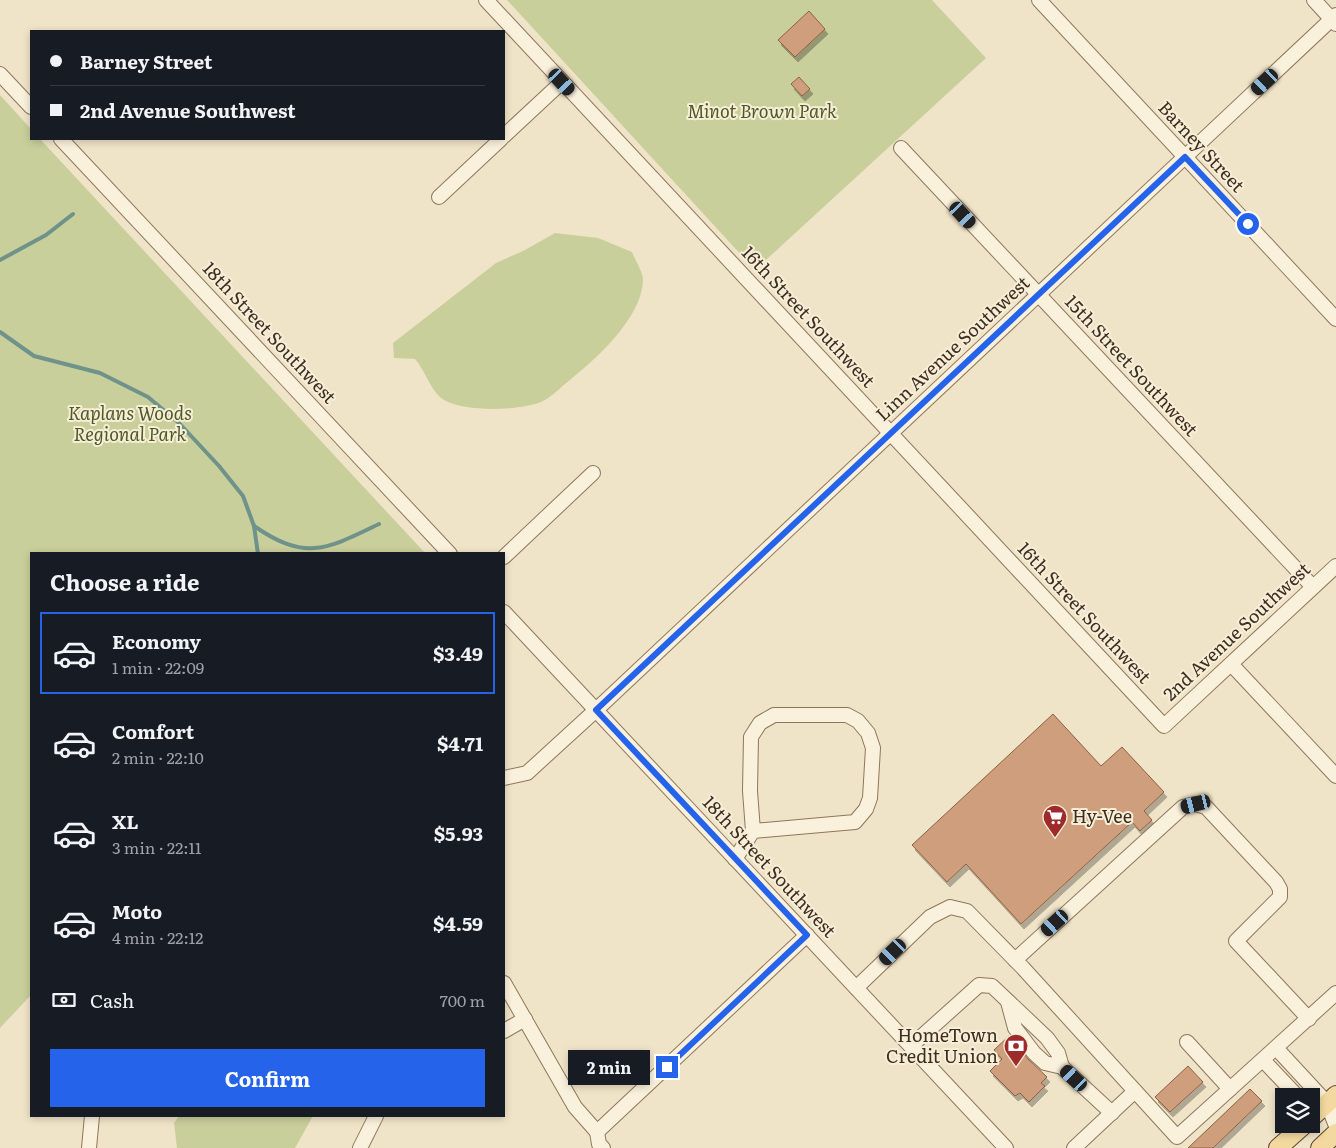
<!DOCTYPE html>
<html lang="en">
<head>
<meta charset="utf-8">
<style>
  :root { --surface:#171b24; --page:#242831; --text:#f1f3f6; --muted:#9ea1a6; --line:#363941; --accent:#2563eb }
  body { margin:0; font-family:Literata,serif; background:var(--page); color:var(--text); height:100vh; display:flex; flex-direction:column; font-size:19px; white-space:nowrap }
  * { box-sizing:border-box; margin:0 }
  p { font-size:16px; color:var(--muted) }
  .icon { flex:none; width:28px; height:28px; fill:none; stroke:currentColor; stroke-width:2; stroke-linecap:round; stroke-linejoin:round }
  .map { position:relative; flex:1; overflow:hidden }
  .side { position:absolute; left:30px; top:552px; width:475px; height:565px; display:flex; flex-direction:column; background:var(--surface); border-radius:0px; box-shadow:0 2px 8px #0003 }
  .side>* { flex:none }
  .top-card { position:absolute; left:30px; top:30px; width:475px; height:110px; border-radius:0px; box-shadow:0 2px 8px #0003; display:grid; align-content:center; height:110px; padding:0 20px; background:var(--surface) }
  .controls { position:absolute; left:1275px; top:1088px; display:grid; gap:10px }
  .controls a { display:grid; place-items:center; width:45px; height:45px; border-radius:0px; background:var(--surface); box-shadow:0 2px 8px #0003; font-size:25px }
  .end { position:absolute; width:22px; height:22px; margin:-11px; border:6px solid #2563eb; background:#fff; box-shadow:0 0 0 2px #fff }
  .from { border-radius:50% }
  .bubble { position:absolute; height:35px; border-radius:0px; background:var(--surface); box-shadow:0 2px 8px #0003; font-size:16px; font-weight:700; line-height:35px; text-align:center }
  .car { position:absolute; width:15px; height:30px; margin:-15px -8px; border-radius:6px; box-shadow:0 0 4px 1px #0007; background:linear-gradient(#222 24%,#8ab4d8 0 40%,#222 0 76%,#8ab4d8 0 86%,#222 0) }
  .top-card b { display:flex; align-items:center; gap:18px; height:48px; font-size:19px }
  .top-card b+b { border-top:1px solid var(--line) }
  .top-card i { width:12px; height:12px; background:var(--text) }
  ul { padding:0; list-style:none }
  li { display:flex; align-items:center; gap:15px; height:82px; margin:0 10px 8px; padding:0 10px; border:2px solid transparent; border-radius:0px }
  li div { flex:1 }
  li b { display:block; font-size:19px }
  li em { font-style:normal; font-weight:700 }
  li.current { border-color:var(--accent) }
  li>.icon { width:45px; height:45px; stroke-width:1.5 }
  h2 { padding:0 20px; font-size:22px; line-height:60px }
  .pay { display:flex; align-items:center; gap:12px; height:55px; padding:0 20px; font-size:19px }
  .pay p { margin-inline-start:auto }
  .action { display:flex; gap:10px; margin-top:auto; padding:10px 20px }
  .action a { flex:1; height:58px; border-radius:0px; background:var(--accent); color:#fff; font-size:20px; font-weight:700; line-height:58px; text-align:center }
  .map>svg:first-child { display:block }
  .green { fill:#c9cf9b }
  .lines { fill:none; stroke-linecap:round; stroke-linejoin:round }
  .stream { stroke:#6f938a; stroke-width:4 }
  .building { fill:#cf9f7d; stroke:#8d5f41; filter:url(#shadow) }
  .minor-casing { stroke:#8d765c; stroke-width:16 }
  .major-casing { stroke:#5b4430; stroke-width:20 }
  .minor { stroke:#faf1dc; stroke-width:14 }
  .major { stroke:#f3d9a0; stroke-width:18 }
  .route { stroke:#2563eb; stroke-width:6 }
  .labels { text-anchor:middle; stroke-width:4; stroke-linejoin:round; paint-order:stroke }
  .park-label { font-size:18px; font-style:italic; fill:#4d5a26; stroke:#f7eed8 }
  .street-label { font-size:18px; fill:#3d2e20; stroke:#f7eed8 }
  .poi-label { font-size:18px; fill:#3d2e20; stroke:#f7eed8; text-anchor:start }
</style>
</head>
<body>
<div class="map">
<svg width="1336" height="1148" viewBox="0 0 1336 1148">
  <defs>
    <filter id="shadow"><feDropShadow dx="3" dy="5" stdDeviation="0" flood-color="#0004"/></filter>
  </defs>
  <rect width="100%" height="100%" fill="#f0e4c8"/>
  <!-- green -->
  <g class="green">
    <polygon points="507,0 932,0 986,58 755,270"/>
    <polygon points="0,95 31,129 31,139 40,139 426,554 31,554 31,995 0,1028"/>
    <path d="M555 233 598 238 632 252C635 260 643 272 643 280 642 319 593 362 565 384 558 390 549 399 541 402 517 411 465 412 444 400 431 392 425 370 415 359L394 358 393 343 496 263 525 250Z"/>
    <polygon points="179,1116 313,1116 295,1148 177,1148 174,1123"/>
  </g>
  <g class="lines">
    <!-- stream -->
    <g class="stream">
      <polyline points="0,260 46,235 73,214"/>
      <polyline points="0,332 34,356 100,373 148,397 179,423 219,466 243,496 254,526 258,554"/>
      <path d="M254 526C306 562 327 549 379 524"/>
    </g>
  </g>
  <!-- building -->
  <g class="building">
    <polygon points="809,11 825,29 795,57 778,40"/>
    <polygon points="799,77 810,89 802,96 791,84"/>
    <polygon points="1053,714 1101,766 1122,747 1164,792 1144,811 1152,820 1140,831 1132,822 1021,924 966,864 947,882 912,845"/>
    <polygon points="1009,1036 1028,1059 1047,1077 1041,1083 1045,1086 1029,1102 1020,1093 1015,1096 990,1071 1002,1059 994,1050"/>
    <polygon points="1188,1066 1203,1082 1170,1112 1155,1097"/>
    <polygon points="1250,1089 1262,1101 1213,1148 1188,1148"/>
  </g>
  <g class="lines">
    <defs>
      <g id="minor">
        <polyline points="486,0 1164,726 1336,566"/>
        <polyline points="1039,0 1336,319"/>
        <polyline points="1314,0 1336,24"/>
        <polyline points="0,74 31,107"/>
        <polyline points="504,136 562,82"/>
        <polyline points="61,139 450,554"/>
        <polyline points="901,148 1313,587"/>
        <polyline points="439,197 501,139"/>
        <polyline points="504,557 593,473"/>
        <polyline points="504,612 1006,1148"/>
        <polyline points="1231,664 1336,776"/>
        <polyline points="504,778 527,773 596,710 1336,15"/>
        <polyline points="735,859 753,831 750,791 751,737 760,723 774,715 847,715 858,721 868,733 873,748 870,798 866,809 855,822 753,831"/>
        <polyline points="1015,960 1183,807 1195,804 1206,807 1276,882 1280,889 1280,897 1236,941 1309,1019"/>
        <polyline points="504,983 575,1107 597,1132 599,1144 603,1148"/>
        <polyline points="856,988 930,917 950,907 967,911 1023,968 1177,1137 1336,993"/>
        <polyline points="1008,1002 1015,1028 1034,1053 1045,1063 1062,1067 1112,1113"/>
        <polyline points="504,1031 525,1019"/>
        <polyline points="1187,1042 1230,1089"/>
        <polyline points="911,1046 979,985 992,986 1047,1038 1058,1053 1062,1067"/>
        <polyline points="1277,1049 1327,1103 1336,1126"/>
        <polyline points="1263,1060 1297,1096"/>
        <polyline points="597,1132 807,935"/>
        <polyline points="89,1148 92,1116"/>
        <polyline points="360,1148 376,1116"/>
        <polyline points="1074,1148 1135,1091"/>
      </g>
      <g id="major">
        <polyline points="1311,1118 1336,1095"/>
        <polyline points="1278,1148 1305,1124"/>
        <polyline points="1320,1148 1336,1133"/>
      </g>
    </defs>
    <!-- minor casing -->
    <use href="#minor" class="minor-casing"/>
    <!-- major casing -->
    <use href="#major" class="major-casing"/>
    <!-- minor -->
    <use href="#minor" class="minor"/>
    <!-- major -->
    <use href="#major" class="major"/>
  </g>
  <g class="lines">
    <!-- route -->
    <polyline class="route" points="667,1067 807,935 596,710 1185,157 1248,224"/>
  </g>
  <!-- icons -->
  <defs>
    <symbol id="supermarket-pin" viewBox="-11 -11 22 30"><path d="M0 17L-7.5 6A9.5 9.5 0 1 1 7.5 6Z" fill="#9e2a2b" stroke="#f7eed8"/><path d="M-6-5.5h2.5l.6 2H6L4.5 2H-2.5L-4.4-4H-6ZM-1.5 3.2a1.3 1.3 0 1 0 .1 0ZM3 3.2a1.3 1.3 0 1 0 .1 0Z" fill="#fff"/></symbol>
    <symbol id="bank-pin" viewBox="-11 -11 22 30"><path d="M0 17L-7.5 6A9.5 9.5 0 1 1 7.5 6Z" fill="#9e2a2b" stroke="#f7eed8"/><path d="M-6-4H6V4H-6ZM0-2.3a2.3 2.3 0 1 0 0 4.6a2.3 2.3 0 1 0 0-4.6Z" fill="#fff"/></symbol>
  </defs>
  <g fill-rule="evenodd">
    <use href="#supermarket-pin" x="1041" y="803" width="28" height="38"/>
    <use href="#bank-pin" x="1002" y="1032" width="28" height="38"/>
  </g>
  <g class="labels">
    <!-- park labels -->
    <g class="park-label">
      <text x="762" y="118">Minot Brown Park</text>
      <text x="130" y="420">Kaplans Woods<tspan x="130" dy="21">Regional Park</tspan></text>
    </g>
    <!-- street labels -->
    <g class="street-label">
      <text transform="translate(1201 147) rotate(47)" y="6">Barney Street</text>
      <text transform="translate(808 317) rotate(47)" y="6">16th Street Southwest</text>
      <text transform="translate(269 333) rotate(47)" y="6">18th Street Southwest</text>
      <text transform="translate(953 349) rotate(-43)" y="6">Linn Avenue Southwest</text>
      <text transform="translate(1131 366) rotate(47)" y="6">15th Street Southwest</text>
      <text transform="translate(1084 613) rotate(47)" y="6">16th Street Southwest</text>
      <text transform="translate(1237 632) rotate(-43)" y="6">2nd Avenue Southwest</text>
      <text transform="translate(769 867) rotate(47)" y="6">18th Street Southwest</text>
    </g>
    <!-- poi labels -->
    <g class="poi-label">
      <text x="1072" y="823">Hy-Vee</text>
      <text x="998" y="1042" text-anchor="end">HomeTown<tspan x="998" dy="21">Credit Union</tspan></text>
    </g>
  </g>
</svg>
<div class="controls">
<a><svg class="icon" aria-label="layers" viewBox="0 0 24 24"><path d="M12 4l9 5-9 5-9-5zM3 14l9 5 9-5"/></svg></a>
</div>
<i class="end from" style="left:1248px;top:224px"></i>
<i class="end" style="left:667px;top:1067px"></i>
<div class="bubble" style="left:568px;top:1050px;width:82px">2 min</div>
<i class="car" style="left:562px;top:82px;rotate:137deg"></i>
<i class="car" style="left:1265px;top:82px;rotate:227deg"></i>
<i class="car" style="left:963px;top:215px;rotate:137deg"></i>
<i class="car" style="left:1196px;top:804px;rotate:256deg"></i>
<i class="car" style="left:1055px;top:923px;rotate:228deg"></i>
<i class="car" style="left:893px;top:952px;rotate:226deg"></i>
<i class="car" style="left:1074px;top:1078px;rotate:313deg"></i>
<div class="top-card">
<b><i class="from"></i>Barney Street</b>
<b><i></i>2nd Avenue Southwest</b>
</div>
<section class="side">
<h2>Choose a ride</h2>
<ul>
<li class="current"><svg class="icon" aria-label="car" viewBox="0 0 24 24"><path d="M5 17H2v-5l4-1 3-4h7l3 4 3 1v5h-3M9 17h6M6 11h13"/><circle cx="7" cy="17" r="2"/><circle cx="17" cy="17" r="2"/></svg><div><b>Economy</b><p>1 min · 22:09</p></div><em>$3.49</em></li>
<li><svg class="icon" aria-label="car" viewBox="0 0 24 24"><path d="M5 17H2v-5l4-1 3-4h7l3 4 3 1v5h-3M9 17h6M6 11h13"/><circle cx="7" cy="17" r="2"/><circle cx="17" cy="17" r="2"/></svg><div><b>Comfort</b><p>2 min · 22:10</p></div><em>$4.71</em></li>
<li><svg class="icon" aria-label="car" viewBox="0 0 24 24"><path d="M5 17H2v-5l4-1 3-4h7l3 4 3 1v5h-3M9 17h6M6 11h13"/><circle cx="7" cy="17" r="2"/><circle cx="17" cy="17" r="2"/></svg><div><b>XL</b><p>3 min · 22:11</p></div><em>$5.93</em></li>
<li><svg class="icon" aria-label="car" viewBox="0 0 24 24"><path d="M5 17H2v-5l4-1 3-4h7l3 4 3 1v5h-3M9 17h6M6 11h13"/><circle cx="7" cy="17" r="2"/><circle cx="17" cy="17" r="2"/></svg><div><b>Moto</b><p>4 min · 22:12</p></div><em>$4.59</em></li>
</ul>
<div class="pay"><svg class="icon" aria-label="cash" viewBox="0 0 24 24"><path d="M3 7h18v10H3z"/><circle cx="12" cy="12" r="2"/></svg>Cash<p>700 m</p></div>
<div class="action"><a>Confirm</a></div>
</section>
</div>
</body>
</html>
